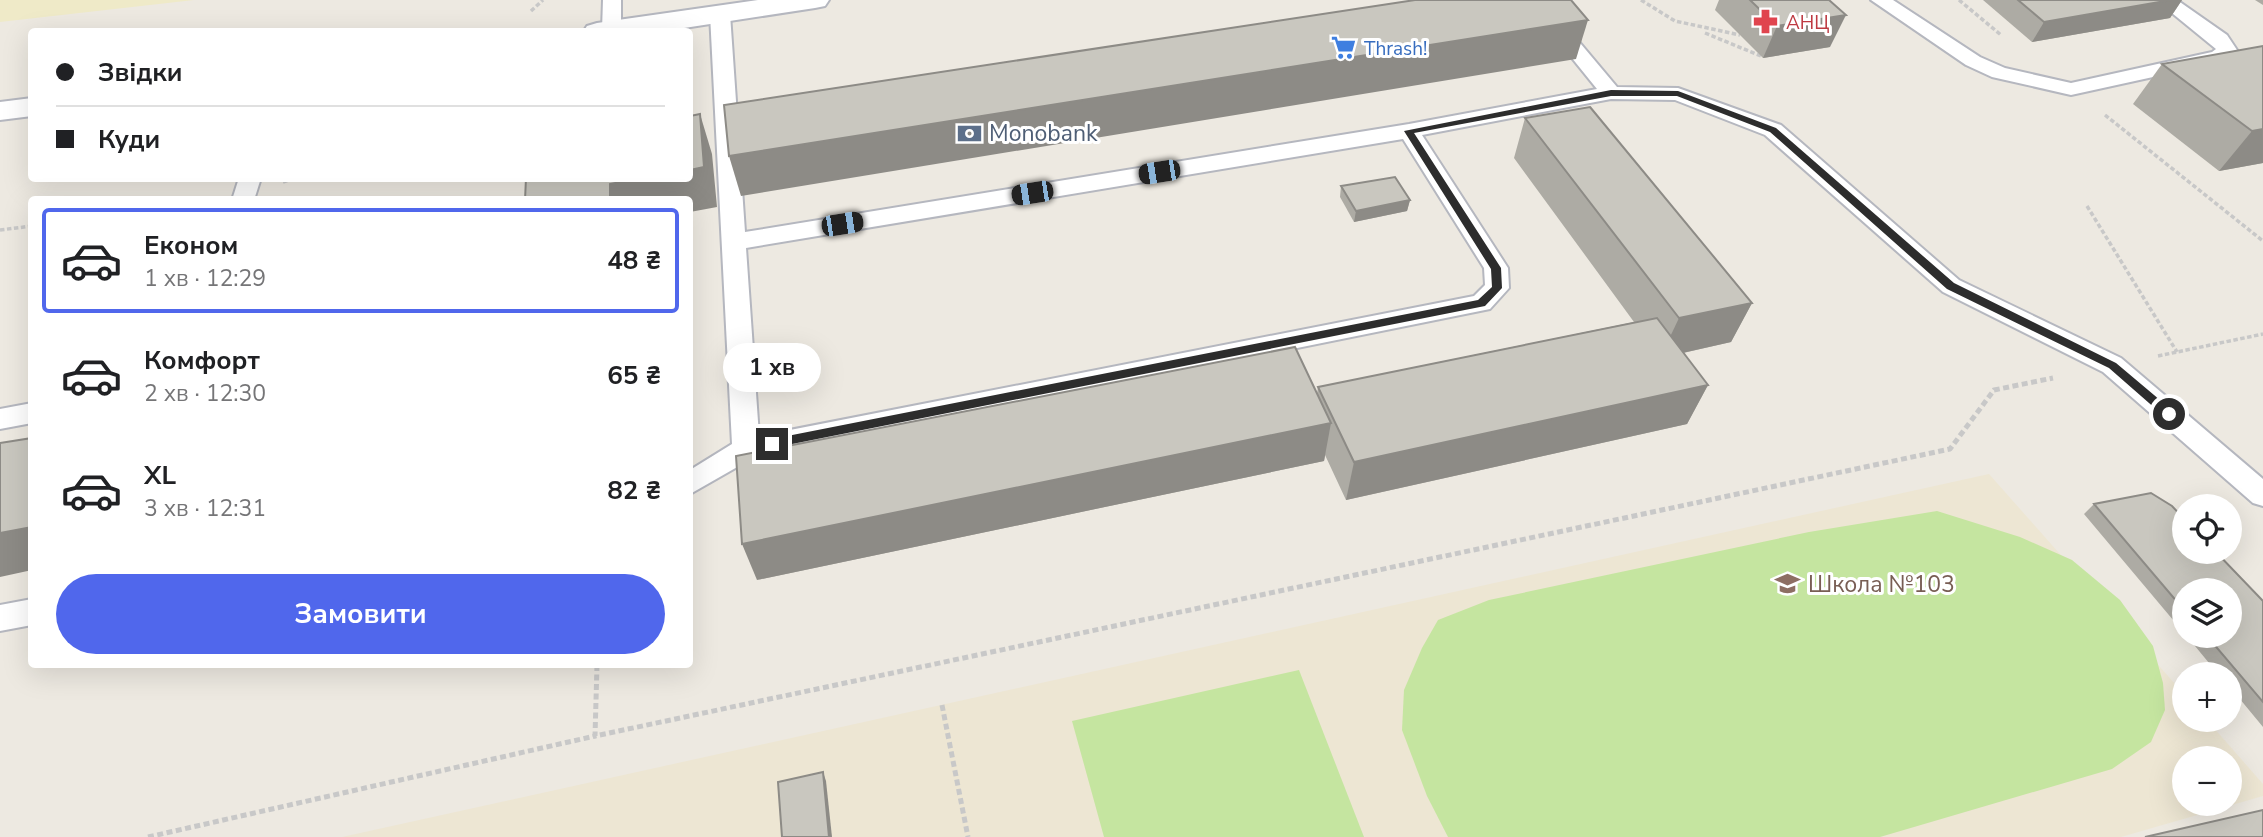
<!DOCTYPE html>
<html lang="uk">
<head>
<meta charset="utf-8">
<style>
  :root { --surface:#fff; --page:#f2f2f2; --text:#202124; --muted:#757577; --line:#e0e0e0; --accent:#5067ec }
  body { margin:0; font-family:"Nunito Sans",sans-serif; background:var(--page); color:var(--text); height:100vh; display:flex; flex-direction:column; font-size:26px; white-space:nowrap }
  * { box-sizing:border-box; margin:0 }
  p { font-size:23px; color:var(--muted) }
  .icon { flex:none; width:38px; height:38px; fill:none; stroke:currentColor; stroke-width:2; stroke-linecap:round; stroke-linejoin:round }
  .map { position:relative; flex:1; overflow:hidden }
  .side { position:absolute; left:28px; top:196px; width:665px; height:472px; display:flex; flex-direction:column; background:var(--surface); border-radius:7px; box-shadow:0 7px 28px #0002 }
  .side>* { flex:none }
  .banner { position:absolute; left:28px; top:28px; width:665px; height:154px; border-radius:7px; box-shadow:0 7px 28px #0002; display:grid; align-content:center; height:154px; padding:0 28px; background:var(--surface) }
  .controls { position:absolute; left:2172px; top:494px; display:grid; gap:14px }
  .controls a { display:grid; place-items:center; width:70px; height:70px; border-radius:50%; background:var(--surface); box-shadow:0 7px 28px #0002; font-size:35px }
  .end { position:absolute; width:32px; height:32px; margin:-16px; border:9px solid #2d2d2d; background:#fff; box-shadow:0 0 0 4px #fff }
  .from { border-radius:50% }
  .bubble { position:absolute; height:49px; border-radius:24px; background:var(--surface); box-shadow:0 7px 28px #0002; font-size:23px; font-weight:700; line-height:49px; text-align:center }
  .car { position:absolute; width:21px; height:42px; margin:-21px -10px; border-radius:9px; box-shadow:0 0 5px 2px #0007; background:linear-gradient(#222 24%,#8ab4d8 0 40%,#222 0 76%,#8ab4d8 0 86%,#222 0) }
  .banner b { display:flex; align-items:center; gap:24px; height:66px; font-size:26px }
  .banner b+b { border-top:2px solid var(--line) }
  .banner i { width:18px; height:18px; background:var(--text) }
  ul { padding:12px 0 0; list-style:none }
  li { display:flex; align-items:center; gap:21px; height:105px; margin:0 14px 10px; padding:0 14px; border:4px solid transparent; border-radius:7px }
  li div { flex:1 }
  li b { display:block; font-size:26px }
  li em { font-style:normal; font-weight:700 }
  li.selected { border-color:var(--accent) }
  li>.icon { width:63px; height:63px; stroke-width:1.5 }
  .button { display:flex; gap:14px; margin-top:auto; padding:14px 28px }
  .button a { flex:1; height:80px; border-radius:42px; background:var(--accent); color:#fff; font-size:28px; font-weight:700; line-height:80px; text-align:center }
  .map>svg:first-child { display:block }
  .education { fill:#ede6d3; fill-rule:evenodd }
  .sand { fill:#efeac8 }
  .pitch { fill:#c5e5a0 }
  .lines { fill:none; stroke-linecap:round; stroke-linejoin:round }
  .service-casing { stroke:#b5b7bf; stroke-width:4 }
  .tertiary-casing { stroke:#b5b7bf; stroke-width:4 }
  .path-far1 { stroke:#c8c8c8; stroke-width:3.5; stroke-dasharray:4.5 2.5; stroke-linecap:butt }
  .path { stroke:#c8c8c8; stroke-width:5; stroke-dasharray:6 3.5; stroke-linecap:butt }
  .service { fill:#fff; fill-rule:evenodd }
  .tertiary { fill:#fff; fill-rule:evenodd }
  .wall { fill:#adaba4 }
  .shaded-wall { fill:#8d8b86 }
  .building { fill:#c9c7bf; stroke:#8d8b86; stroke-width:2 }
  .route { fill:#2d2d2d }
  .labels { text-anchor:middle; stroke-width:6; stroke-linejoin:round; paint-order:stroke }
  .far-health-label { font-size:19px; fill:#be3a42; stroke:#fff; text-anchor:start }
  .far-shop-label { font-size:19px; fill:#366cbe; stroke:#fff; text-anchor:start }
  .service-label { font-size:23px; fill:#4e5e75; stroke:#fff; text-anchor:start }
  .education-label { font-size:23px; fill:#785e54; stroke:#fff; text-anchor:start }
</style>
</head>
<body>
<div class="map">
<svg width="2263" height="837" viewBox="0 0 2263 837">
  <rect width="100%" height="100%" fill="#ede9e1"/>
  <!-- education -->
  <path class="education" d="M1989 474 2184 694V719H2206L2263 784V796L2121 837H342ZM2184 758H2230V803H2184Z"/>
  <!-- sand -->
  <polygon class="sand" points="0,0 194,0 0,22"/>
  <!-- pitch -->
  <g class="pitch">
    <polygon points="1937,511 2020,537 2072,560 2120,600 2153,646 2163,683 2165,710 2151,742 2112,769 1880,837 1448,837 1427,796 1402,730 1404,690 1422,648 1438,620 1489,600 1809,532"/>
    <polygon points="1299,670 1364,837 1104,837 1072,721"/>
  </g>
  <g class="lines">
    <defs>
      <g id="service">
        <polygon points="603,0 621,0 621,32 602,30"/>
        <path d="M1525 0H1544L1617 87 1678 88 1781 125 1959 280 2121 358 2263 479V506L2253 503 2103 372 1943 292 1765 135 1675 100 1611 99 1422 135 1508 268 1509 288 1490 309 753 458 690 494V470L732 444 710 14 713 10 720 8 730 14 745 232 1409 124 1597 89ZM1403 139 1484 268 1485 285 1474 296 759 436 746 248Z"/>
        <polygon points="1871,0 1893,0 1980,57 2005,68 2071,83 2212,52 2216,49 2156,0 2177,0 2227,35 2237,50 2226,61 2071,95 1992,77 1966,65"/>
        <polygon points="239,178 261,178 254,200 232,200"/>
        <polygon points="32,403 32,423 0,429 0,409"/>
        <polygon points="32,599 32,625 0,631 0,605"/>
      </g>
      <g id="tertiary">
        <polygon points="758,0 829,0 825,6 815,8 658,32 583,32 587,26 597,23"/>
        <polygon points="32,98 32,116 0,120 0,102"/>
      </g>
    </defs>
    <!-- service casing -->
    <use href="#service" class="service-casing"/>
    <!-- tertiary casing -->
    <use href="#tertiary" class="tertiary-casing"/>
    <!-- path-far1 -->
    <g class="path-far1">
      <polyline points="1641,0 1675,21 1740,35"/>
      <polyline points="1959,0 2001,35"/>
      <polyline points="531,11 543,0"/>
      <polyline points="1705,33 1761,56"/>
      <polyline points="2105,115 2263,241"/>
      <polyline points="283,182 295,178"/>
      <polyline points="2087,206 2177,352"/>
      <polyline points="0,230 32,226"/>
      <polyline points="2158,356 2263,334"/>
    </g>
    <!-- path -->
    <g class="path">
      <polyline points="597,665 595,736 1950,449 1994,390 2053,378"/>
      <polyline points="942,705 968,837"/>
      <polyline points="148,837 595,736"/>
    </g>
    <!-- service -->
    <use href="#service" class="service"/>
    <!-- tertiary -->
    <use href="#tertiary" class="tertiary"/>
  </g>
  <!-- wall -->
  <g class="wall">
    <polygon points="1719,0 1829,0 1830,47 1763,58 1715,10"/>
    <polygon points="1983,0 2182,0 2170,18 2032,42"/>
    <polygon points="2255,0 2263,0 2263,5"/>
    <polygon points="2263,46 2263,163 2219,171 2133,104 2162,64"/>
    <polygon points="1525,118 1752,303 1731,342 1683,353 1708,385 1687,424 1346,500 1325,455 1324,461 757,580 1317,394 1318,387 1634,322 1514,158"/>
    <polygon points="1341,186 1410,200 1407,211 1354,222 1340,197"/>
    <polygon points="2094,504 2263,601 2263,727 2230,687 2230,674 2218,674 2186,635 2230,635 2184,590 2184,633 2084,514"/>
  </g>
  <!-- shaded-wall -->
  <g class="shaded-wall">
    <polygon points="2171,0 2182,0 2170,18 2032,42 2044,22"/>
    <polygon points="1846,15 1830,47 1763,58 1777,26"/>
    <polygon points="1588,20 1576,59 741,196 729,156"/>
    <polygon points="700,114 712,154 717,207 690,212 690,200 610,200 610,184 640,178 690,178 690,170"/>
    <polygon points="2263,123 2263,163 2219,171 2252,131"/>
    <polygon points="1410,200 1407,211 1354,222 1356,211"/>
    <polygon points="1752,303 1731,342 1660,358 1679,318"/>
    <polygon points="1708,385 1687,424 1346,500 1354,462"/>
    <polygon points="1331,423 1324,461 757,580 742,544"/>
    <polygon points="32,527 32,570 0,577 0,533"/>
    <polygon points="823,772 826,781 832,837 829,837"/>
  </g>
  <!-- building -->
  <g class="building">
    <polygon points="1415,0 1571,0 1588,20 729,156 724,105"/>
    <polygon points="1750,0 1829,0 1846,15 1777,26"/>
    <polygon points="2018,0 2171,0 2044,22"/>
    <polygon points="2263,46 2263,129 2252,131 2162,64"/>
    <polygon points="1590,107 1752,303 1679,318 1525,118"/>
    <polygon points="700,114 704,167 690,170 690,116"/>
    <polygon points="1395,177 1410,200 1356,211 1341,186"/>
    <polygon points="526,178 640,178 610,184 610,200 525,200"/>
    <polygon points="1657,318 1708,385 1354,462 1318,387"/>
    <polygon points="1295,347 1331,423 742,544 736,456"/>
    <polygon points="32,438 32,527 0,533 0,443"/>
    <polygon points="2151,493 2172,506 2184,519 2184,551 2215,551 2263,601 2263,702 2206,635 2230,635 2230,590 2184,590 2184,610 2094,504"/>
    <polygon points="823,772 829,837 782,837 778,782"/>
    <polygon points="2263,810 2263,837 2145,837"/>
  </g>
  <!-- route -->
  <polygon class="route" points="1611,90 1678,91 1776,128 1954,283 2116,363 2173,411 2173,417 2165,417 2109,368 1947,289 1770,132 1677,96 1611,96 1414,133 1501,268 1502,288 1485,306 772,448 766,444 772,439 1478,300 1492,287 1491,269 1404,131"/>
  <!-- icons -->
  <defs>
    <symbol id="pharmacy-bare" viewBox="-9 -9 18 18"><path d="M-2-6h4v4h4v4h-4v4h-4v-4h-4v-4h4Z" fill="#e0444e" stroke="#fff" stroke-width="2.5" paint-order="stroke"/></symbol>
    <symbol id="supermarket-bare" viewBox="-9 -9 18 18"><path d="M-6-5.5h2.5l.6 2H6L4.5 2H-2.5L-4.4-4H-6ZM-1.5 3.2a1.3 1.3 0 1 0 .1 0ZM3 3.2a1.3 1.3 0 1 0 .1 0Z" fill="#3f7fe0" stroke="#fff" stroke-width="2.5" paint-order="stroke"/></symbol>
    <symbol id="bank-bare" viewBox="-9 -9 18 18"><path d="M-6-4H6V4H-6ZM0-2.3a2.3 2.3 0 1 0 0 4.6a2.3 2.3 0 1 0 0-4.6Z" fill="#5c6f8a" stroke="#fff" stroke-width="2.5" paint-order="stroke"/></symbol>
    <symbol id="school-bare" viewBox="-9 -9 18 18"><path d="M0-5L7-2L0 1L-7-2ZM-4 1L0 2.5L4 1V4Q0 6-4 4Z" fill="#8d6e63" stroke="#fff" stroke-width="2.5" paint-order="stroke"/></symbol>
  </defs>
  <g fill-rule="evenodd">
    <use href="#pharmacy-bare" x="1748" y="4" width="35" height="35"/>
    <use href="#supermarket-bare" x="1326" y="30" width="35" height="35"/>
    <use href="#bank-bare" x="952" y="116" width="35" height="35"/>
    <use href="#school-bare" x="1770" y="566" width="35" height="35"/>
  </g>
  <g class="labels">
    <!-- far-health labels -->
    <g class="far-health-label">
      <text x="1786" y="29">АНЦ</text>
    </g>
    <!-- far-shop labels -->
    <g class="far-shop-label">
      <text x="1364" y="55">Thrash!</text>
    </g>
    <!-- service labels -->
    <g class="service-label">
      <text x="989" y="141">Monobank</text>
    </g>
    <!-- education labels -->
    <g class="education-label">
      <text x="1808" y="592">Школа №103</text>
    </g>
  </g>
</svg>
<div class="controls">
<a><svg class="icon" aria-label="locate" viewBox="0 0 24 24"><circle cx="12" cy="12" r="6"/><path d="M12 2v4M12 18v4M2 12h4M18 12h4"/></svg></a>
<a><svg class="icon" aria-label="layers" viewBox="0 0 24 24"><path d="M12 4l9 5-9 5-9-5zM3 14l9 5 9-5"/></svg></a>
<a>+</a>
<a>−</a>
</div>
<i class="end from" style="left:2169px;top:414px"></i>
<i class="end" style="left:772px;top:444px"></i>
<div class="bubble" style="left:723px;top:343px;width:98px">1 хв</div>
<i class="car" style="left:1159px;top:172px;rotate:261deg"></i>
<i class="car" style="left:1032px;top:193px;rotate:261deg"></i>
<i class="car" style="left:842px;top:224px;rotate:81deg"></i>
<div class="banner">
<b><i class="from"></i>Звідки</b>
<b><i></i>Куди</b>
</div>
<section class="side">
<ul>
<li class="selected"><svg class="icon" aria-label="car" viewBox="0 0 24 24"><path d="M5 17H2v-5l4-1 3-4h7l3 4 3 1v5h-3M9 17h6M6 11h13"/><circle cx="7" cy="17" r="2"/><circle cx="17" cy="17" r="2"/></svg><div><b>Економ</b><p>1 хв · 12:29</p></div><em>48 ₴</em></li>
<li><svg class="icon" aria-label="car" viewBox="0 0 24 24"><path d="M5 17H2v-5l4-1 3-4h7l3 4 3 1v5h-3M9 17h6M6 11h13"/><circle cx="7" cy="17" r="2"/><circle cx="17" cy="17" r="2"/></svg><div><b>Комфорт</b><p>2 хв · 12:30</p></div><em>65 ₴</em></li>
<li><svg class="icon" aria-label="car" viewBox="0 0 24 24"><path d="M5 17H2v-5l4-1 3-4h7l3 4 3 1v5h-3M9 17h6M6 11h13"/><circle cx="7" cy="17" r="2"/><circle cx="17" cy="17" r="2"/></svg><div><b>XL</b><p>3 хв · 12:31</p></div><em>82 ₴</em></li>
</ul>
<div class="button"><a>Замовити</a></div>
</section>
</div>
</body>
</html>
